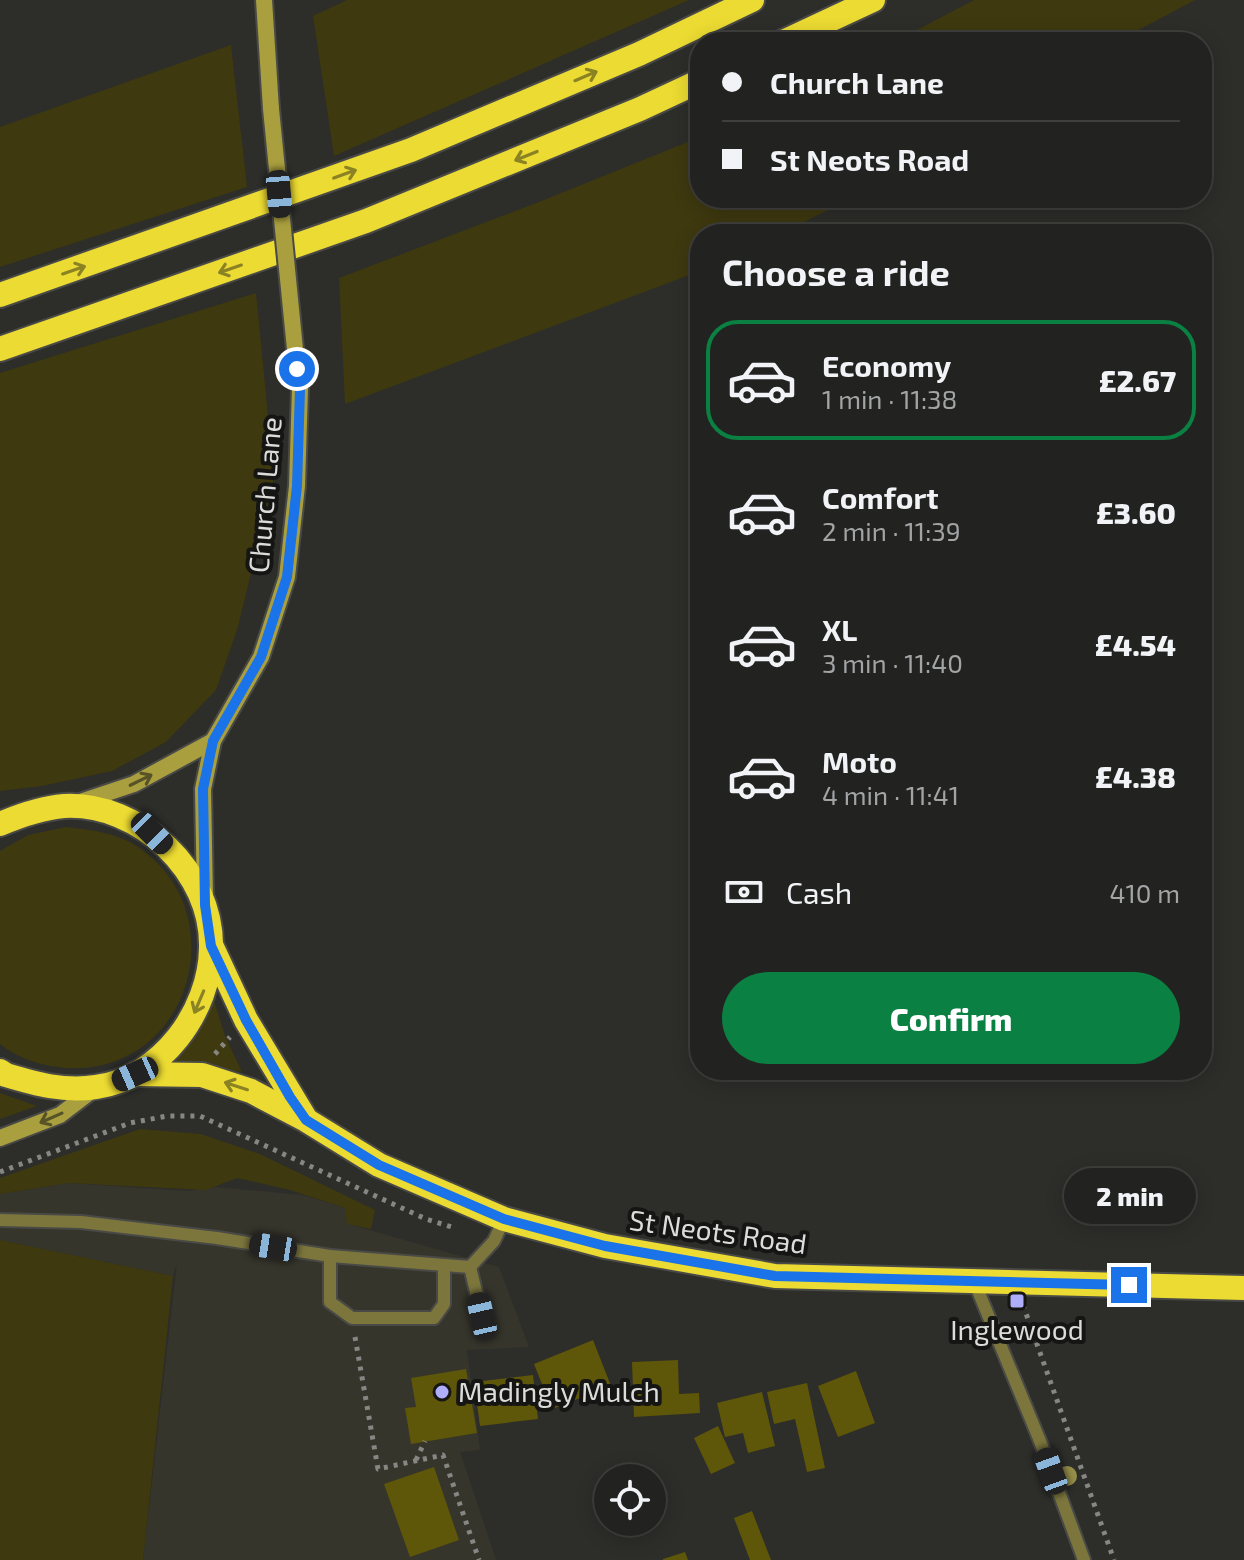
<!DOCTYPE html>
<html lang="en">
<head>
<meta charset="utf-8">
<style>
  :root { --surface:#222220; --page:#2e2f2d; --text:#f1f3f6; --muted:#a2a4a5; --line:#3f3f3e; --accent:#0b8043 }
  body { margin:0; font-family:"Exo 2",sans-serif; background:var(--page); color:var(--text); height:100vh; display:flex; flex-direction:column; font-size:30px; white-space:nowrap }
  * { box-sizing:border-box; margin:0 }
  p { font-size:26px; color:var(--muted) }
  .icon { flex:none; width:44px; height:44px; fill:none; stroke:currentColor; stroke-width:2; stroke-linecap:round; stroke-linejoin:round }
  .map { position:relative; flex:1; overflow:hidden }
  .side { position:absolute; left:690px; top:224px; width:522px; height:856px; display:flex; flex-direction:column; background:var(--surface); border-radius:32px; box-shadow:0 4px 20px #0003,0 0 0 2px var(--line) }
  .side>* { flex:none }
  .banner { position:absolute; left:690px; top:32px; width:522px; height:176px; border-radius:32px; box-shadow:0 4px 20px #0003,0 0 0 2px var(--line); display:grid; align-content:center; height:176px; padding:0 32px; background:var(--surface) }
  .fabs { position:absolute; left:594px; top:1464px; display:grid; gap:16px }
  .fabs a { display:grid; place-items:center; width:72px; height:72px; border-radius:50%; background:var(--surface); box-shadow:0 4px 20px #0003,0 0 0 2px var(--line); font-size:40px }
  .end { position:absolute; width:36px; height:36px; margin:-18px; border:10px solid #1a73e8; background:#fff; box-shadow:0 0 0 4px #fff }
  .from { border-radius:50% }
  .bubble { position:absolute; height:56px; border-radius:28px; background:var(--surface); box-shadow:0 4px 20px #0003,0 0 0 2px var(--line); font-size:26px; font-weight:800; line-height:56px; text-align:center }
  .car { position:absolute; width:24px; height:48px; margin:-24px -12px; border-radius:10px; box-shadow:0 0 6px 2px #0007; background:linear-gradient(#222 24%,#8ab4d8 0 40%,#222 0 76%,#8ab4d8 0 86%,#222 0) }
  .banner b { display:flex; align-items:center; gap:28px; height:76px; font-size:30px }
  .banner b+b { border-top:2px solid var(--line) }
  .banner i { width:20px; height:20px; background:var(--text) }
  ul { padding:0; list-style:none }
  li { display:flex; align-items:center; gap:24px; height:120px; margin:0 16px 12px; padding:0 16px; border:4px solid transparent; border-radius:32px }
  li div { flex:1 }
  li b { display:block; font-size:30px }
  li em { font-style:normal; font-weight:800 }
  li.on { border-color:var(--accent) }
  li>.icon { width:72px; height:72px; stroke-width:1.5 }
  h2 { padding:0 32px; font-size:36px; line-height:96px }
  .pay { display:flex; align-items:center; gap:20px; height:88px; padding:0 32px; font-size:30px }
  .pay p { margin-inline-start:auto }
  .primary-button { display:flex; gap:16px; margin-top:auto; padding:16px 32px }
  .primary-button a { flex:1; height:92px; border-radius:48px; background:var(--accent); color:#fff; font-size:32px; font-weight:800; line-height:92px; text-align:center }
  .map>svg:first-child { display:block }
  .built { fill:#36352c }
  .green { fill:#3e390f }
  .building { fill:#5e5608 }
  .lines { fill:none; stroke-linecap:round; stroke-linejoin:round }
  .lane-casing { stroke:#494946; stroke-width:16 }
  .secondary-casing { stroke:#494946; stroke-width:20 }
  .highway-casing { stroke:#494946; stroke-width:28 }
  .path { stroke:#868683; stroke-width:5; stroke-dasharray:4 6; stroke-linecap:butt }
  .lane { stroke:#7c763d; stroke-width:12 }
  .secondary { stroke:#a99f3e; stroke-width:16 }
  .highway { stroke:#ecdb32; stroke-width:24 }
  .secondary-bridge-casing { stroke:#494946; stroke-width:20; stroke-linecap:butt }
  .secondary-bridge { stroke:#a99f3e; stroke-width:16 }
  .tree { fill:#968f4a }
  .oneway { stroke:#8b8224 }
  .oneway2 { stroke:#585327 }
  .route { stroke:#1a73e8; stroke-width:10 }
  .poi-dot { fill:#aeaefb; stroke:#151514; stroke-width:3 }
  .labels { text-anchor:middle; stroke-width:8; stroke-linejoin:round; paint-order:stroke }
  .street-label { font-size:28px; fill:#dcdcda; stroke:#151514 }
  .poi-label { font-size:28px; fill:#dcdcda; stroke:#151514 }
</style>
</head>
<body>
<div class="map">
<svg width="1244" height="1560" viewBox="0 0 1244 1560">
  <rect width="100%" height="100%" fill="#2d2d2a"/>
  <!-- built -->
  <polygon class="built" points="68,1183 189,1191 215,1187 303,1195 345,1208 352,1225 499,1267 529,1347 467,1350 480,1450 460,1452 496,1560 143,1560 177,1263 173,1276 0,1240 0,1194"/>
  <!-- green -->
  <g class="green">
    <polygon points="347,0 689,0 334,156 313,16"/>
    <polygon points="974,0 1195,0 1116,42 894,42"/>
    <polygon points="231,45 247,187 0,267 0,127"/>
    <polygon points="700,137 700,198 852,198 780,234 700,234 700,271 345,404 339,278 544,200"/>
    <polygon points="256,293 274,477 238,627 216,690 166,742 112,771 42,786 0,791 0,373"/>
    <path d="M66 827C92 830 119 833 141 849 237 918 187 1075 67 1068 43 1066 20 1060 0 1044V851L28 835Z"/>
    <polygon points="213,997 225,1036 242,1072 172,1064 197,1031"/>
    <polygon points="0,1093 37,1106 0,1119"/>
    <polygon points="140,1129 201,1134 260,1154 375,1210 371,1229 347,1224 345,1208 290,1190 237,1178 206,1190 68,1183 0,1194 0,1178"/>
    <polygon points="0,1240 173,1276 143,1560 0,1560"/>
  </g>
  <!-- building -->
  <g class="building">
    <polygon points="593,1340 611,1386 552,1409 534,1364"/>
    <polygon points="678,1360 679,1394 699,1393 700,1413 634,1417 632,1362"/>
    <polygon points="466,1369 477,1433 411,1444 405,1408 416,1407 411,1378"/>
    <polygon points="856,1371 875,1423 838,1437 818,1386"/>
    <polygon points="533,1375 538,1419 480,1426 474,1382"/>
    <polygon points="807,1383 825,1468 807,1472 795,1419 774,1424 767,1392"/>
    <polygon points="762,1392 775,1446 748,1453 743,1433 725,1437 717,1403"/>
    <polygon points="718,1426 735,1463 711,1474 694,1438"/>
    <polygon points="434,1467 459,1540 410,1557 384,1484"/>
    <polygon points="752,1511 771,1560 750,1560 734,1518"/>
    <polygon points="685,1552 688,1560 663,1560 663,1559"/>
  </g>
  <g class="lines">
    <defs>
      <g id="lane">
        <polyline points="0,1220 81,1222 217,1238 330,1256 470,1267 494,1241 504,1219"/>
        <polyline points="330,1256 330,1302 352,1318 434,1318 444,1304 444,1265"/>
        <polyline points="470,1267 482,1316"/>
        <polyline points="974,1281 1040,1441 1084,1560"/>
      </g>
      <g id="secondary">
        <polyline points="264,0 271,109"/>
        <polyline points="77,803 134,784 213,741"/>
        <polyline points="205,899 203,789 213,741 261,657 287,577 297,486 300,389 297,369"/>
        <polyline points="0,1138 60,1115 94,1089"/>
      </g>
      <g id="highway">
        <polyline points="783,42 873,0"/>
        <polyline points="0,295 411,150 639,54 752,0"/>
        <polyline points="0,349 366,221 640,109 700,81"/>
        <path d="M0 824C21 815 41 808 64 806 140 802 213 872 211 948 210 1011 162 1078 96 1087 64 1092 36 1084 6 1075L0 1071"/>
        <polyline points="212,947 246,1020 305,1118"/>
        <polyline points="135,1074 202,1075 251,1091 306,1120 379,1165 504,1219 605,1246 775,1276 1244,1288"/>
      </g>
    </defs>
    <!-- lane casing -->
    <use href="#lane" class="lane-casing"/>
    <!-- secondary casing -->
    <use href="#secondary" class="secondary-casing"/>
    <!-- highway casing -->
    <use href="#highway" class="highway-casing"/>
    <!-- path -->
    <g class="path">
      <polyline points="215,1054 230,1037"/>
      <polyline points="0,1172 130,1123 167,1116 200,1116 426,1219 455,1228"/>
      <polyline points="1023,1305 1114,1560"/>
      <polyline points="355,1337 378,1469 443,1455 479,1560"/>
      <polyline points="416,1460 425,1441"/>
    </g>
    <!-- lane -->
    <use href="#lane" class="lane"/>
    <!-- secondary -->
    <use href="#secondary" class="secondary"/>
    <!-- highway -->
    <use href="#highway" class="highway"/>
    <defs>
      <polyline id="secondary-bridge" points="271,109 297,369"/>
    </defs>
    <!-- secondary-bridge casing -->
    <use href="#secondary-bridge" class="secondary-bridge-casing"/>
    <!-- secondary-bridge -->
    <use href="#secondary-bridge" class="secondary-bridge"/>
  </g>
  <!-- trees -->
  <circle class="tree" cx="1067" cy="1476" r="10"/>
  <!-- one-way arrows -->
  <defs><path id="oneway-shaft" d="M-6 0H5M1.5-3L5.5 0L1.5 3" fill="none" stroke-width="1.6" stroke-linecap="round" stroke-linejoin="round" transform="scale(2)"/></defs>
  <g class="oneway">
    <use href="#oneway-shaft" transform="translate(586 76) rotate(-23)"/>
    <use href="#oneway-shaft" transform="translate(526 156) rotate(158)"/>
    <use href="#oneway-shaft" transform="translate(345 174) rotate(-20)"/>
    <use href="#oneway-shaft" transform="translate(230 269) rotate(161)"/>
    <use href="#oneway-shaft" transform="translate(74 270) rotate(-19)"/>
    <use href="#oneway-shaft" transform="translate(199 1002) rotate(113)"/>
    <use href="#oneway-shaft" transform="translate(236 1086) rotate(-162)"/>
  </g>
  <g class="oneway2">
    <use href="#oneway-shaft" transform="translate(141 780) rotate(-26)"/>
    <use href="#oneway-shaft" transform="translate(51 1118) rotate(156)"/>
  </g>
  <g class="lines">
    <!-- route -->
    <polyline class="route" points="297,369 300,389 297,486 287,577 261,657 213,741 203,789 205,905 211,946 246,1020 290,1097 306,1120 379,1165 504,1219 605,1246 775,1276 1129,1285"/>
  </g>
  <!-- markers -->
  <g class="poi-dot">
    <rect x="1009" y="1293" width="16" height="16" rx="4"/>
    <circle cx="442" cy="1392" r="8"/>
  </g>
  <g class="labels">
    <!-- street labels -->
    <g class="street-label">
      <text transform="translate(265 495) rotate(-85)" y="10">Church Lane</text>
      <text transform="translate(718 1232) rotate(8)" y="10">St Neots Road</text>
    </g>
    <!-- poi labels -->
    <g class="poi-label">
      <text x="1017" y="1340">Inglewood</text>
      <text x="458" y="1402" text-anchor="start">Madingly Mulch</text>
    </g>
  </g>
</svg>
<div class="fabs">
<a><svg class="icon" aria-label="locate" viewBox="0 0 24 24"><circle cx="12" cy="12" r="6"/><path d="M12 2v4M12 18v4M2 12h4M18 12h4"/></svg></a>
</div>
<i class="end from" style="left:297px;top:369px"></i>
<i class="end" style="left:1129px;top:1285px"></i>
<div class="bubble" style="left:1064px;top:1168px;width:132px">2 min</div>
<i class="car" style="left:279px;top:194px;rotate:175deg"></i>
<i class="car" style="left:152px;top:833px;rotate:135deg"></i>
<i class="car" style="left:135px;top:1074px;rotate:246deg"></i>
<i class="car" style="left:273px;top:1247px;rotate:279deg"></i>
<i class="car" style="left:482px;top:1316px;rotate:347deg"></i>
<i class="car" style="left:1051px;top:1471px;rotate:340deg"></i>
<div class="banner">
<b><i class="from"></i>Church Lane</b>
<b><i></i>St Neots Road</b>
</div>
<section class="side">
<h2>Choose a ride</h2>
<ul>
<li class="on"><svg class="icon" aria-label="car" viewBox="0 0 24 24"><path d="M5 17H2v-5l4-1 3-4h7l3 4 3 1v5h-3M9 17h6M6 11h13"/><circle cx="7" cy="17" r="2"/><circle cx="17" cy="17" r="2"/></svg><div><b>Economy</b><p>1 min · 11:38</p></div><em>£2.67</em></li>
<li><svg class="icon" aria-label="car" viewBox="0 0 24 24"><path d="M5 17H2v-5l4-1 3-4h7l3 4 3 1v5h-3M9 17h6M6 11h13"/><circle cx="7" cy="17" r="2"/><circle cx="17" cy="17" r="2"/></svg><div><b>Comfort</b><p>2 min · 11:39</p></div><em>£3.60</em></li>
<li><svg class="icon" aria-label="car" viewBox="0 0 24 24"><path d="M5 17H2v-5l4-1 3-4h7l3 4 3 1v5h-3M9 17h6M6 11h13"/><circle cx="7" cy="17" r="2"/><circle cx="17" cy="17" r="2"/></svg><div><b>XL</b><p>3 min · 11:40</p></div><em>£4.54</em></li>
<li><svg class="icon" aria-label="car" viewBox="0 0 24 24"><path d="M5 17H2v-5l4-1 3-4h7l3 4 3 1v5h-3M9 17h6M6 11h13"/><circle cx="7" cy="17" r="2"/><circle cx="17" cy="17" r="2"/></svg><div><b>Moto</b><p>4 min · 11:41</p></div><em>£4.38</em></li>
</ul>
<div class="pay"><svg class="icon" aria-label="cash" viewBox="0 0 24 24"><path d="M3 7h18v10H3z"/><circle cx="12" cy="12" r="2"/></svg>Cash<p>410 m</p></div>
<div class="primary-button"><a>Confirm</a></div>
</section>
</div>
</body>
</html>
